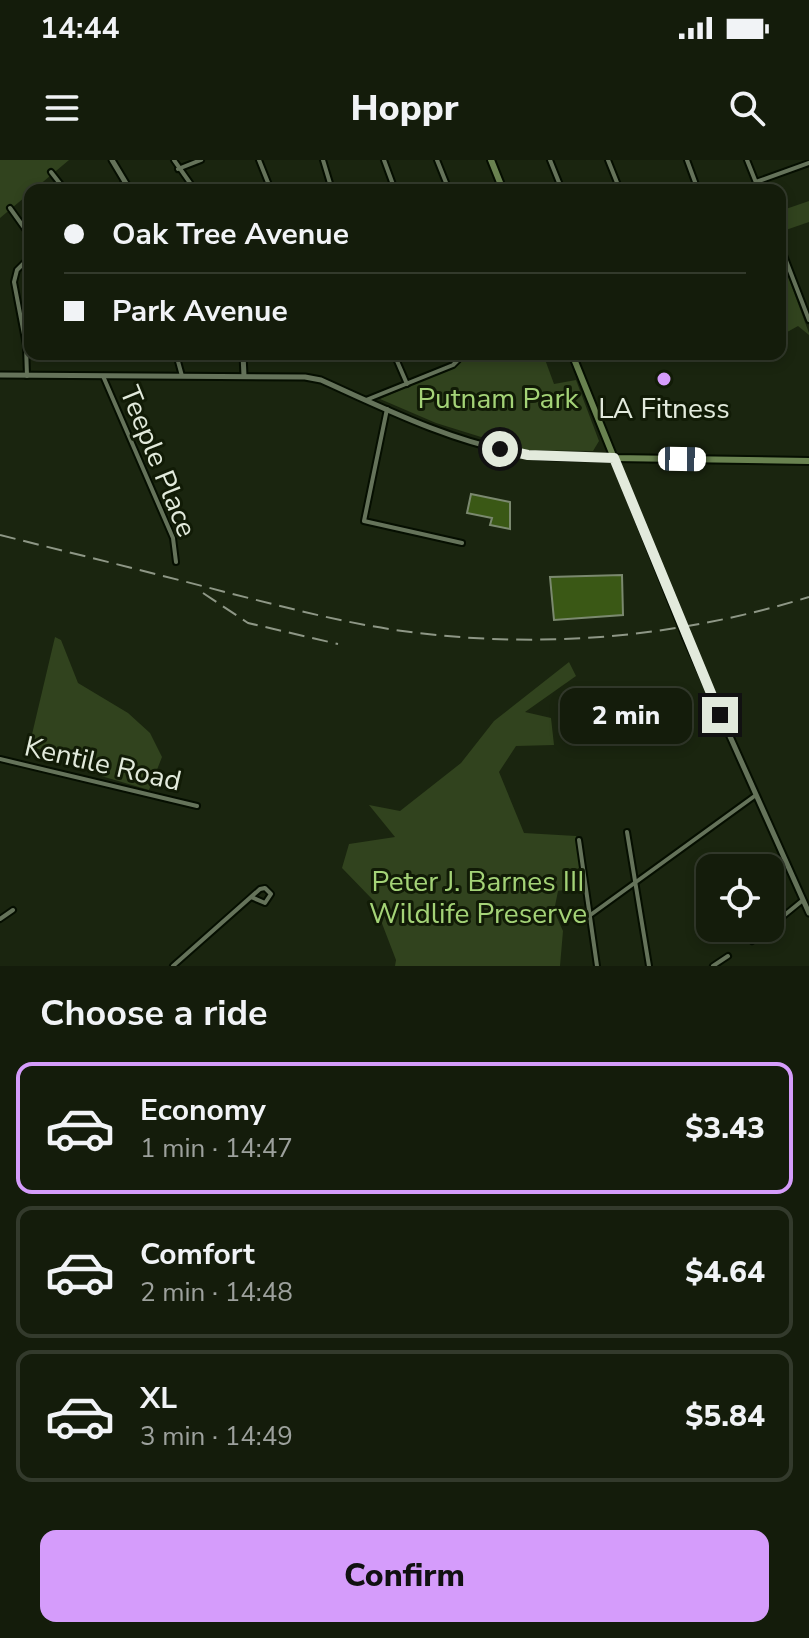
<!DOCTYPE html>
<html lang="en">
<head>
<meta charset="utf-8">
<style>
  :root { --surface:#141c0b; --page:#212919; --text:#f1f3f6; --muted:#9da19d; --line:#333a2c; --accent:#d59cfb }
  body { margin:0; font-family:"Nunito Sans",sans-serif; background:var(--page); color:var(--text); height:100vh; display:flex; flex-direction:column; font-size:30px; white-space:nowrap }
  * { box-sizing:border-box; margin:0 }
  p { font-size:26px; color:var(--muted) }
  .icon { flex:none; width:44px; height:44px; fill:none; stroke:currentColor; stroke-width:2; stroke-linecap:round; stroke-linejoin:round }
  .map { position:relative; height:806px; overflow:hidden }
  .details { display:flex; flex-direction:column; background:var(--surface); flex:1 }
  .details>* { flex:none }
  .hud { position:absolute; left:24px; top:24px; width:762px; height:176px; border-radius:16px; box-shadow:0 4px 12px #0003,0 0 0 2px var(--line); display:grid; align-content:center; height:176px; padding:0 40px; background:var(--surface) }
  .tools { position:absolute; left:696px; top:694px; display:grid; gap:16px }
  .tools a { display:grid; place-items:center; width:88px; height:88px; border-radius:16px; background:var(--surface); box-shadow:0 4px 12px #0003,0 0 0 2px var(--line); font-size:40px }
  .end { position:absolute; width:36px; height:36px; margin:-18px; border:10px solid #e2eadc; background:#111; box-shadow:0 0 0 4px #111 }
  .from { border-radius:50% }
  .bubble { position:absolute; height:56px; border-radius:16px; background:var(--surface); box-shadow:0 4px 12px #0003,0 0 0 2px var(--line); font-size:26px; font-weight:800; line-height:56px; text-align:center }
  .car { position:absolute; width:24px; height:48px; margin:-24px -12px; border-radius:10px; box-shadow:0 0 6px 2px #0007; background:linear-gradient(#fff 24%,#345 0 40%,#fff 0 76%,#345 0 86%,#fff 0) }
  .hud b { display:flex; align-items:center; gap:28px; height:76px; font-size:30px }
  .hud b+b { border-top:2px solid var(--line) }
  .hud i { width:20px; height:20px; background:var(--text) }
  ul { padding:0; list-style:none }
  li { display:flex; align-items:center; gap:24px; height:132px; margin:0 16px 12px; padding:0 24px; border:4px solid var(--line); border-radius:16px }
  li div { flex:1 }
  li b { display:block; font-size:30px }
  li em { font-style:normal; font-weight:800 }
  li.active { border-color:var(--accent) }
  li>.icon { width:72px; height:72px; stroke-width:1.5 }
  h2 { padding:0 40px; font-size:36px; line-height:96px }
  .action { display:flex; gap:16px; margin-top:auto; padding:16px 40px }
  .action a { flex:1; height:92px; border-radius:16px; background:var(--accent); color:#111; font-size:32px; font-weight:800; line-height:92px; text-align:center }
  .status { display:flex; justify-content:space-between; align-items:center; height:56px; padding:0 40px; background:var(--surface); direction:ltr }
  .status svg { height:22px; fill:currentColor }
  header { display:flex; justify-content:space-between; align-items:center; height:104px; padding:0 40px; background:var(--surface); font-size:36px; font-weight:800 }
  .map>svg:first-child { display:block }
  .green { fill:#31431e }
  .building { fill:#3a5815; stroke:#7b896f; stroke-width:2 }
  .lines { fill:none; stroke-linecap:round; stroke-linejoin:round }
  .minor-casing { stroke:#050e00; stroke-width:8 }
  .tertiary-casing { stroke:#050e00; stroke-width:9 }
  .secondary-casing { stroke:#050e00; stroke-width:10 }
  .minor { stroke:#65735a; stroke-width:4 }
  .tertiary { stroke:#65735a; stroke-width:5 }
  .secondary { stroke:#698250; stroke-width:6 }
  .rail { stroke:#8e9786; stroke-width:2; stroke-dasharray:16 8; stroke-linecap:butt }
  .tertiary-bridge-casing { stroke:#050e00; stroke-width:9; stroke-linecap:butt }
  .tertiary-bridge { stroke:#65735a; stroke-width:5 }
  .route { stroke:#e2eadc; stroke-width:10 }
  .poi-dot { fill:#d59cfb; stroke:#111b06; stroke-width:3 }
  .labels { text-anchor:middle; stroke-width:6; stroke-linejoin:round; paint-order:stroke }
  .park-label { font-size:28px; fill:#a4d377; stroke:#111b06 }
  .poi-label { font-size:28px; fill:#e2eadc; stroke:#111b06 }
  .street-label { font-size:28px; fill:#e2eadc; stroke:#111b06 }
</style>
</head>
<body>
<div class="status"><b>14:44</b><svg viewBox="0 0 49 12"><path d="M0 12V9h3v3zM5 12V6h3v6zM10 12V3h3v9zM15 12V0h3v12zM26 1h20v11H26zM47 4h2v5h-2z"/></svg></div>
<header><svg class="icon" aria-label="menu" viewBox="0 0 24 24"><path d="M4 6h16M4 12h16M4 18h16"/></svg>Hoppr<svg class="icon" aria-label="search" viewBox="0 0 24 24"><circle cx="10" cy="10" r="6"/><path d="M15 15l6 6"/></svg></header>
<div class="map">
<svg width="809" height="806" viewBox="0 0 809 806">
  <rect width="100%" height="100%" fill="#1a250f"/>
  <!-- green -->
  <g class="green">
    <polygon points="0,0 69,0 0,58"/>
    <polygon points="809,41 809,62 780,72 780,51"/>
    <polygon points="780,95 809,173 809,175 798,166 780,176"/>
    <polygon points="476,194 521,194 524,201 543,194 554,224 576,220 599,281 593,291 523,290 436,263 380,239 458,205 464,199"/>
    <polygon points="55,477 61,480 78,523 128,553 150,573 162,597 149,630 101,616 92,600 29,587"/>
    <polygon points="569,502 576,516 525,552 551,558 554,585 516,586 499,612 524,673 576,676 584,710 579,711 581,727 558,731 554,751 563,771 560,806 395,806 396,800 373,740 342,708 349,684 395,677 369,645 400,651 461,603 494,561"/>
  </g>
  <!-- building -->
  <g class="building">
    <polygon points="471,334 510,342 510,369 490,365 492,358 467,353"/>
    <polygon points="622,415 623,455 554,460 550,417"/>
  </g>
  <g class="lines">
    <defs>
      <g id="minor">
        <polyline points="174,0 195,30"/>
        <polyline points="259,0 271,30"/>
        <polyline points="323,0 332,30"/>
        <polyline points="384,0 395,30"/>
        <polyline points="437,0 449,30"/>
        <polyline points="550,0 562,30"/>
        <polyline points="608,0 620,30"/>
        <polyline points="687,0 698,30"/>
        <polyline points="747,0 759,30"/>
        <polyline points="178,9 201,0"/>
        <polyline points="51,12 65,30"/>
        <polyline points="756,22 809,3"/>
        <polyline points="116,30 124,23"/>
        <polyline points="10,48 30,76"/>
        <polyline points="780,85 809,160"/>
        <polyline points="176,194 182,216"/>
        <polyline points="394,194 407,224"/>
        <polyline points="27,216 26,185 14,122 17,110 30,97"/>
        <polyline points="103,216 173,378 176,402"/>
        <polyline points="366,240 453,205 458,200 458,194"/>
        <polyline points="387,249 364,361 462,383"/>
        <polyline points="0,599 197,646"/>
        <polyline points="627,672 649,806"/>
        <polyline points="579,680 597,806"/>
        <polyline points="589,756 756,635"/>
        <polyline points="0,759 13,750"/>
        <polyline points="770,767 803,740"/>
        <polyline points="752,781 769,768"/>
        <polyline points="173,806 260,729 265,728 271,734 265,743 251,737"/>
        <polyline points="713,806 728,796"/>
      </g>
      <g id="tertiary">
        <polyline points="112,0 130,30"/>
        <polyline points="243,194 244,216"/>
        <path d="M0 215 305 217 321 220C385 249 452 282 522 294 552 299 584 297 614 298L678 458"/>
        <polyline points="686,478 809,753"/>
      </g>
      <g id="secondary">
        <polyline points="491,0 503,30"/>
        <polyline points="572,194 614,298 809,301"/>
      </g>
    </defs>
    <!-- minor casing -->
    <use href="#minor" class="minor-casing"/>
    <!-- tertiary casing -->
    <use href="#tertiary" class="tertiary-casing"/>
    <!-- secondary casing -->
    <use href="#secondary" class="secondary-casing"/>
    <!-- minor -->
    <use href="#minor" class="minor"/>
    <!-- tertiary -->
    <use href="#tertiary" class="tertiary"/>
    <!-- secondary -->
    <use href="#secondary" class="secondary"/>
    <!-- rail -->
    <g class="rail">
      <path d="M0 375C76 394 153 413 229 433 292 449 355 466 419 473 550 489 683 476 809 437"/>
      <polyline points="203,433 248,463 338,484"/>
    </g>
    <defs>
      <polyline id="tertiary-bridge" points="678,458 686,478"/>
    </defs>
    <!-- tertiary-bridge casing -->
    <use href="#tertiary-bridge" class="tertiary-bridge-casing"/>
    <!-- tertiary-bridge -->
    <use href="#tertiary-bridge" class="tertiary-bridge"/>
  </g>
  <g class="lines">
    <!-- route -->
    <polyline class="route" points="500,289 528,295 614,298 720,555"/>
  </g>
  <!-- markers -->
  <circle class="poi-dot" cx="664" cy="219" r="8"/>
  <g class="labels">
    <!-- park labels -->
    <g class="park-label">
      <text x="498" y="248">Putnam Park</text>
      <text x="478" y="731">Peter J. Barnes III<tspan x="478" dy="32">Wildlife Preserve</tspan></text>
    </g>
    <!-- poi labels -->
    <g class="poi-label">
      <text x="664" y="258">LA Fitness</text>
    </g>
    <!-- street labels -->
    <g class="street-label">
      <text transform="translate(159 301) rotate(68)" y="10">Teeple Place</text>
      <text transform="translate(103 603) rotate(13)" y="10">Kentile Road</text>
    </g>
  </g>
</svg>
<div class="tools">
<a><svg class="icon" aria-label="locate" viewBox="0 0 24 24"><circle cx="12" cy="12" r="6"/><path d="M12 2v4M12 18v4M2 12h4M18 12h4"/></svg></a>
</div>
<i class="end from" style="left:500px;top:289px"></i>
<i class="end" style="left:720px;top:555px"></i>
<div class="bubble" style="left:560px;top:528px;width:132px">2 min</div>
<i class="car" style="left:682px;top:299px;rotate:91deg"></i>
<div class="hud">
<b><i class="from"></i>Oak Tree Avenue</b>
<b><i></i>Park Avenue</b>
</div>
</div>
<section class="details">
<h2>Choose a ride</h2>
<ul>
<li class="active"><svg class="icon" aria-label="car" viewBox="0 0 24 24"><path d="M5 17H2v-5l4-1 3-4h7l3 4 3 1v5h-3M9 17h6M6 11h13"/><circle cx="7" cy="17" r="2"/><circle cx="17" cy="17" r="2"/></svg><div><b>Economy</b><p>1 min · 14:47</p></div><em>$3.43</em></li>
<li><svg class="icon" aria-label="car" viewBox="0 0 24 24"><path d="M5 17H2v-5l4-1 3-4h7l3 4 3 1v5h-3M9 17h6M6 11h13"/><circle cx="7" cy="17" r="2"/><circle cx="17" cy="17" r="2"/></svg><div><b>Comfort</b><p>2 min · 14:48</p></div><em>$4.64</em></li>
<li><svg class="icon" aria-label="car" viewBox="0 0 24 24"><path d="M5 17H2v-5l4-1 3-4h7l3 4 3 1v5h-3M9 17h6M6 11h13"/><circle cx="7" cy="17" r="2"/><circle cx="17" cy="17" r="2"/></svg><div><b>XL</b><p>3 min · 14:49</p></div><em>$5.84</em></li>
</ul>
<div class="action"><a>Confirm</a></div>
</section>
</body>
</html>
